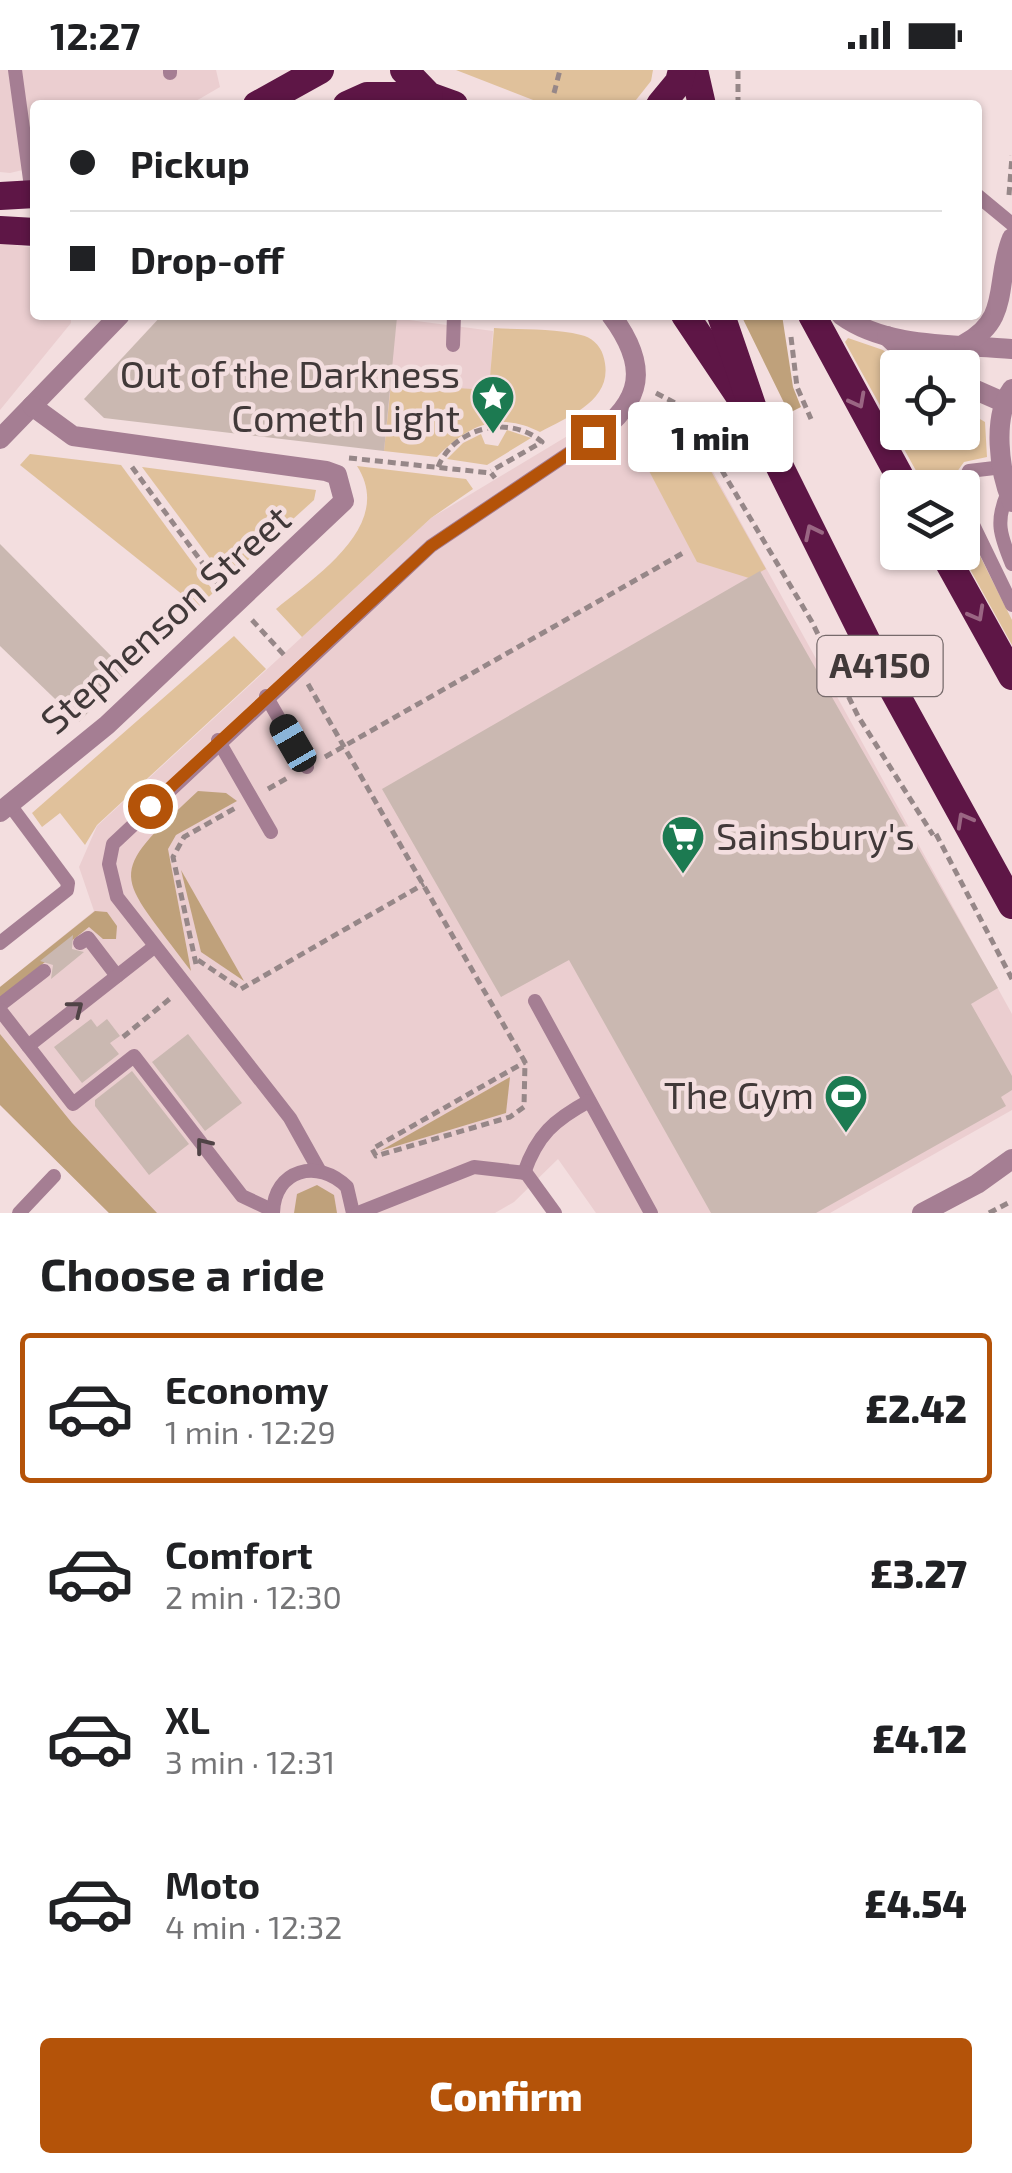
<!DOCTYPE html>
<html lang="en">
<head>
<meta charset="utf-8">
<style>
  :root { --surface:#fff; --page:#f6f6f6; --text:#202124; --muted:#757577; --line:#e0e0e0; --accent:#b45309 }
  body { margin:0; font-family:"Exo 2",sans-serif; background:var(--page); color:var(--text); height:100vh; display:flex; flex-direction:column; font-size:38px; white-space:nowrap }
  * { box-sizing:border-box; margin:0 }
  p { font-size:32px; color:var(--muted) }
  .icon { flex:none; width:55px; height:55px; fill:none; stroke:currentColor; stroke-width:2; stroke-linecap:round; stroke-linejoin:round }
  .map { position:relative; height:1143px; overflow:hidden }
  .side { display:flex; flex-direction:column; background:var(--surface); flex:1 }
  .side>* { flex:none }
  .banner { position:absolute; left:30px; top:30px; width:952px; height:220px; border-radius:10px; box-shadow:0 2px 8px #0004; display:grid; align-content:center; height:220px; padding:0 40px; background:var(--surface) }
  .fabs { position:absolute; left:880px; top:280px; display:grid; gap:20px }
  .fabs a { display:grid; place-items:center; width:100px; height:100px; border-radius:10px; background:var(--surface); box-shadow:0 2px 8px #0004; font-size:50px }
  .end { position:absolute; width:45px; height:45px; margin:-22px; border:12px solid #b45309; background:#fff; box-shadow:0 0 0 5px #fff }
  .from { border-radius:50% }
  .bubble { position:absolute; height:70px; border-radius:10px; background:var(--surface); box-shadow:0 2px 8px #0004; font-size:32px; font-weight:800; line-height:70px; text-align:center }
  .car { position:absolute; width:30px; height:60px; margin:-30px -15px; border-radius:12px; box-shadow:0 0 8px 2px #0007; background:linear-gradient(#222 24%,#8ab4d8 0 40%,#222 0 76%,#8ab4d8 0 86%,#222 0) }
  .banner b { display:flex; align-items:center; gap:35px; height:95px; font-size:38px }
  .banner b+b { border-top:2px solid var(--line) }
  .banner i { width:25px; height:25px; background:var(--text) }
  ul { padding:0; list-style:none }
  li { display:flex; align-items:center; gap:30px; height:150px; margin:0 20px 15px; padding:0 20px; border:5px solid transparent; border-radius:10px }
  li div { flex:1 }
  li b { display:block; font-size:38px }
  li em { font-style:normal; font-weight:800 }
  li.current { border-color:var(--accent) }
  li>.icon { width:90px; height:90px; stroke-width:1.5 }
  h2 { padding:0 40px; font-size:45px; line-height:120px }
  .action { display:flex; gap:20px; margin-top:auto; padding:20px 40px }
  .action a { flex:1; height:115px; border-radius:10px; background:var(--accent); color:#fff; font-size:40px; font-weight:800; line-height:115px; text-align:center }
  .status { display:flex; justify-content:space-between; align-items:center; height:70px; padding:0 50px; background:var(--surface); direction:ltr }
  .status svg { height:28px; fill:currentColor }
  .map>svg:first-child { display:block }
  .built { fill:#ebced0 }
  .green { fill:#e0c19b }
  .forest { fill:#bfa17b }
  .building { fill:#cab8b1 }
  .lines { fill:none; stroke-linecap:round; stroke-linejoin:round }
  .path { stroke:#968788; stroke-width:5; stroke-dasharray:8 5; stroke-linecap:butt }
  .service { stroke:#a57e93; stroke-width:14 }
  .minor { stroke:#a57e93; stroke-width:20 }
  .trunk { stroke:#5e1646; stroke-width:28 }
  .oneway { stroke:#9a6683 }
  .oneway2 { stroke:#504346 }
  .route { stroke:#b45309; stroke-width:12 }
  .labels { text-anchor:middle; stroke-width:9; stroke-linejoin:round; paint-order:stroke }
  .shield { fill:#f3dedf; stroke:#766a6b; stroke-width:2.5 }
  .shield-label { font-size:35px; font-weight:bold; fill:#413939 }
  .poi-label { font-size:38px; fill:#413939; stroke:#f3dedf; text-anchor:end }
  .street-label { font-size:38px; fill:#413939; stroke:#f3dedf }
</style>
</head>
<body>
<div class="status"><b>12:27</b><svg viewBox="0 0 49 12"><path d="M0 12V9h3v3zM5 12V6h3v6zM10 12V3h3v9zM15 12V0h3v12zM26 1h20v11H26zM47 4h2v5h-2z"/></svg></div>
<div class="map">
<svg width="1012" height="1143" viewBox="0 0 1012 1143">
  <rect width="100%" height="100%" fill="#f3dedf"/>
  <!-- built -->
  <g class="built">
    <polygon points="0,0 216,0 220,17 189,35 35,35 35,97 10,103 0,102"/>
    <polygon points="0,173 35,178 35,245 71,245 71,253 0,340"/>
    <polygon points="162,245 371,245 493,261 490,320 384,381"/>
    <polygon points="646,341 684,353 696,371 1012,944 1012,1040 830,1143 596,1143 558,1089 514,1132 495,1143 109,1143 0,1035 0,917 94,841 79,797 97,756 431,448 604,344"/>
  </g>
  <!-- green -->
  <g class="green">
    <polygon points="456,0 653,0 651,11 632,35 546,35"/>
    <path d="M494 258C522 260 554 258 581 265 591 267 600 275 603 285 617 329 571 345 540 362 499 341 468 355 437 387L384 381 391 314 489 320Z"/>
    <polygon points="848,268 883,280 902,297 898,298 898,362 962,362 963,339 985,352 987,387 964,392 954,406 953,417 925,417 845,272"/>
    <polygon points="658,345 684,353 766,499 749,508 697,492 638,380 646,355"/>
    <polygon points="507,360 531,368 487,395 447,389 463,373 481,364 485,374 498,376"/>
    <polygon points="30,384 121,395 214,522 198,537 20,395"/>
    <path d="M357 396 466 409 473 419 431 448 302 567 276 539C317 505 395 455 357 396Z"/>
    <polygon points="142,397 316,420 314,430 226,510"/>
    <polygon points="963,452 1012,550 1012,575 961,483"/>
    <polygon points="234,566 266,599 97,755 85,775 60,743 42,757 32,743"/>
  </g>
  <!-- forest -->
  <g class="forest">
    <polygon points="741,245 782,245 793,317 801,337 789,343"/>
    <path d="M198 721 226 723 237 731 176 765 168 779 191 901C117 801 103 809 198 721Z"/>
    <polygon points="181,800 244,911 201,882"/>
    <polygon points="95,841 107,842 117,856 116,869 103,869 89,857 0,928 0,917"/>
    <polygon points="0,964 72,1053 157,1143 109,1143 0,1035"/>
    <polygon points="510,1007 506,1043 380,1081"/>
    <polygon points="317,1115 334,1125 337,1143 294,1143 297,1124"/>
  </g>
  <!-- building -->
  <g class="building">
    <polygon points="162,245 397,247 384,381 104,348 84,329"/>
    <polygon points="0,474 127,602 79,652 0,576"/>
    <polygon points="760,501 998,918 971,934 1012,1006 1012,1020 1001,1027 1006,1036 816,1143 711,1143 569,890 501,927 382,719"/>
    <polygon points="73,865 72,879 84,882 51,909 53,895 40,891"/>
    <polygon points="91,949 97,957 107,949 120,966 110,973 119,984 82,1013 54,977"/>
    <polygon points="188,964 242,1033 205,1061 152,992"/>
    <polygon points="132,1001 189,1074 149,1105 95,1036 95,1030"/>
  </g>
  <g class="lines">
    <!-- path -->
    <g class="path">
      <polyline points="554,23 560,0"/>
      <polyline points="738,35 738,0"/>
      <polyline points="1009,125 1012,86"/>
      <polyline points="791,267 797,317 811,349"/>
      <polyline points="656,323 681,336 705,372 812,552 858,646 933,765"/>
      <polyline points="349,388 491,403 495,408"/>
      <polyline points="132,397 220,517"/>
      <path d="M438 397C454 357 510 344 542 372L491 401"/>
      <polyline points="252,550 285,586"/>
      <polyline points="308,614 525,992 524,1037 510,1047 376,1086 372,1079 525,992"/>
      <polyline points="325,687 683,483"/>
      <polyline points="268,719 289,707"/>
      <polyline points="936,764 1012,909"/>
      <polyline points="198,890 241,919 424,814"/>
      <polyline points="196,894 173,787 184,767 237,737"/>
      <polyline points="123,967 172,927"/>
      <polyline points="989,1143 1012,1131"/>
    </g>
    <!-- service -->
    <g class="service">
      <polyline points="15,0 32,124"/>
      <polyline points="170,0 170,3"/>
      <polyline points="978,126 1012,154"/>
      <polyline points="453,275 454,245"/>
      <polyline points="961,418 969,401 1003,397"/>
      <path d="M1008 422C995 451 1000 465 1012 494"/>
      <polyline points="962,432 1012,535"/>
      <polyline points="266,626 307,697"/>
      <polyline points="218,670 271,762"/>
      <polyline points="0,873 67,820 68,813 10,735"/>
      <polyline points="80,873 88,868 117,906"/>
      <polyline points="154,877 28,976 73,1034 134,986 242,1126 272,1140"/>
      <polyline points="535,931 651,1143"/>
      <polyline points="0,935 44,901"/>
      <polyline points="0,940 28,976"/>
      <polyline points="319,1100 290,1048 117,827 109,794 113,774 431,476 593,367"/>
      <path d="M524 1103C537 1065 554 1050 589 1031"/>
      <polyline points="19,1143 54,1106"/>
      <path d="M273 1143C274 1099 318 1088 347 1117L353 1143"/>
      <polyline points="358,1143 474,1097 526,1103 555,1143"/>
    </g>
    <!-- minor -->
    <g class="minor">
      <path d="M841 245C887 279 957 274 1012 279"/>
      <polyline points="887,266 921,298"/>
      <path d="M964 274C1012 249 994 212 1012 168"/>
      <polyline points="962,314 1003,332"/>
      <path d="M1012 319C992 347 999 401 1012 432"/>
      <path d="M593 367C644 331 649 296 611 245"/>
      <polyline points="0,369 120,245"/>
      <polyline points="0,742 107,655 344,431 337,405 326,401 73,366 32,336"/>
      <polyline points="922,1143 977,1114 1012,1089"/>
    </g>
    <!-- trunk -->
    <g class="trunk">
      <polyline points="404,0 429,26 454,35"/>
      <polyline points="694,0 702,35"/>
      <polyline points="257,35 320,0"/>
      <polyline points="347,35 367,26 429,26"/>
      <polyline points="660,35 679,12 682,0"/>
      <polyline points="0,126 35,124"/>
      <polyline points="0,160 35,162"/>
      <polyline points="685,245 740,327"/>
      <polyline points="721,245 758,353 868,574 1012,835"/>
      <polyline points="812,245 906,418"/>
      <polyline points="943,482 1012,606"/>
    </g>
  </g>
  <!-- one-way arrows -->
  <defs><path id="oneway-chevron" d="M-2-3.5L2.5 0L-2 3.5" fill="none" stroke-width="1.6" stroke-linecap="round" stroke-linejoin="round" transform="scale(2.5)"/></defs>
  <g class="oneway">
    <use href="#oneway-chevron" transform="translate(858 331) rotate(62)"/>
    <use href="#oneway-chevron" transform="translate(812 462) rotate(-116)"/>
    <use href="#oneway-chevron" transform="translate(977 544) rotate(61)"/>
    <use href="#oneway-chevron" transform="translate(964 750) rotate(-119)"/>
  </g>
  <g class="oneway2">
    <use href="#oneway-chevron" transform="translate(76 938) rotate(-38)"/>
    <use href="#oneway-chevron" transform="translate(203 1075) rotate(-128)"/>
  </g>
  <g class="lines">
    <!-- route -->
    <polyline class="route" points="150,736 431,476 593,367"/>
  </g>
  <!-- icons -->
  <defs>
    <symbol id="sight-pin" viewBox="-11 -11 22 30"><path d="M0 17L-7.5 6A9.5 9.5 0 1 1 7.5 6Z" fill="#1c7a51" stroke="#f3dedf"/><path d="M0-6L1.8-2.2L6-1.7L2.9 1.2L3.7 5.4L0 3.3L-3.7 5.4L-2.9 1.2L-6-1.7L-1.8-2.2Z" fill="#fff"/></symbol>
    <symbol id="supermarket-pin" viewBox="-11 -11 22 30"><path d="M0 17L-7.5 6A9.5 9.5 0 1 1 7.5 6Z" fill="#1c7a51" stroke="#f3dedf"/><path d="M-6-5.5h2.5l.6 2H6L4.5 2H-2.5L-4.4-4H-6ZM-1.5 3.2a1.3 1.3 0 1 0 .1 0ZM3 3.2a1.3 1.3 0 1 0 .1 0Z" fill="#fff"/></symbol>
    <symbol id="stadium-pin" viewBox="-11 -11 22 30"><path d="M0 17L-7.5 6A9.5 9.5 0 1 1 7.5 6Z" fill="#1c7a51" stroke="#f3dedf"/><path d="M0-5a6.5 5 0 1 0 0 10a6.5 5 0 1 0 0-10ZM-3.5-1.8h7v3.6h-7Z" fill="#fff"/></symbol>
  </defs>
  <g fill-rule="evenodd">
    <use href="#sight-pin" x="468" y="302" width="50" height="68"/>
    <use href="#supermarket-pin" x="658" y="742" width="50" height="68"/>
    <use href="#stadium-pin" x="821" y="1001" width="50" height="68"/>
  </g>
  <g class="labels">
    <!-- shield labels -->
    <rect class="shield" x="817.5" y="566" width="125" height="60" rx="8"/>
    <g class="shield-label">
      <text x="880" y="608">A4150</text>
    </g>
    <!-- poi labels -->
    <g class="poi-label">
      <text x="460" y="318">Out of the Darkness<tspan x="460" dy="44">Cometh Light</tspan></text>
      <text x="716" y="780" text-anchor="start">Sainsbury's</text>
      <text x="814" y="1039">The Gym</text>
    </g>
    <!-- street labels -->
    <g class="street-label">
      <text transform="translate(166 550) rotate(-42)" y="13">Stephenson Street</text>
    </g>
  </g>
</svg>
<div class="fabs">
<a><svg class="icon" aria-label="locate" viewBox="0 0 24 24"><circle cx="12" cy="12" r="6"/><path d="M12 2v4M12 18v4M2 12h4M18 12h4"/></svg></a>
<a><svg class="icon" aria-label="layers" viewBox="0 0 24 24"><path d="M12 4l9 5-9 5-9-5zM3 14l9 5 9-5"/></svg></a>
</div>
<i class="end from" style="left:150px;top:736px"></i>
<i class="end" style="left:593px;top:367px"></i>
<div class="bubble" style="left:628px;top:332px;width:165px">1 min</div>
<i class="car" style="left:293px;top:673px;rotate:330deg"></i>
<div class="banner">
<b><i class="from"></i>Pickup</b>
<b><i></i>Drop-off</b>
</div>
</div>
<section class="side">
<h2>Choose a ride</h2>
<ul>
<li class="current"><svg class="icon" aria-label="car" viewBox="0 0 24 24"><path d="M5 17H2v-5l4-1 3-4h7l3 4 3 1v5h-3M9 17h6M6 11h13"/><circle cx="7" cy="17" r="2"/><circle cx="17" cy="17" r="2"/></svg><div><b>Economy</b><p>1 min · 12:29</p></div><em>£2.42</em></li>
<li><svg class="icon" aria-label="car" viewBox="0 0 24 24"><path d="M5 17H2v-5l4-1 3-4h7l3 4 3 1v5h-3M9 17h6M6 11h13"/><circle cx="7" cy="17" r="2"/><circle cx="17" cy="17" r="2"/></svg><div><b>Comfort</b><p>2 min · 12:30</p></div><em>£3.27</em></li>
<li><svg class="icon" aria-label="car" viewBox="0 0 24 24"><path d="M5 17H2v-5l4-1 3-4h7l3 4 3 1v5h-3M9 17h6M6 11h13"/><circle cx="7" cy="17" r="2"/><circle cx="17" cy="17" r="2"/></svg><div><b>XL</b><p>3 min · 12:31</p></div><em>£4.12</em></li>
<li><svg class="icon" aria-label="car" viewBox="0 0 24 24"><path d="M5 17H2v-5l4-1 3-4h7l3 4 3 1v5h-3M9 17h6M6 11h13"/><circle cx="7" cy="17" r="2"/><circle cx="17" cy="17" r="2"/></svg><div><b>Moto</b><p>4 min · 12:32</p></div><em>£4.54</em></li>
</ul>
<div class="action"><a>Confirm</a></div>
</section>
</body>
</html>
